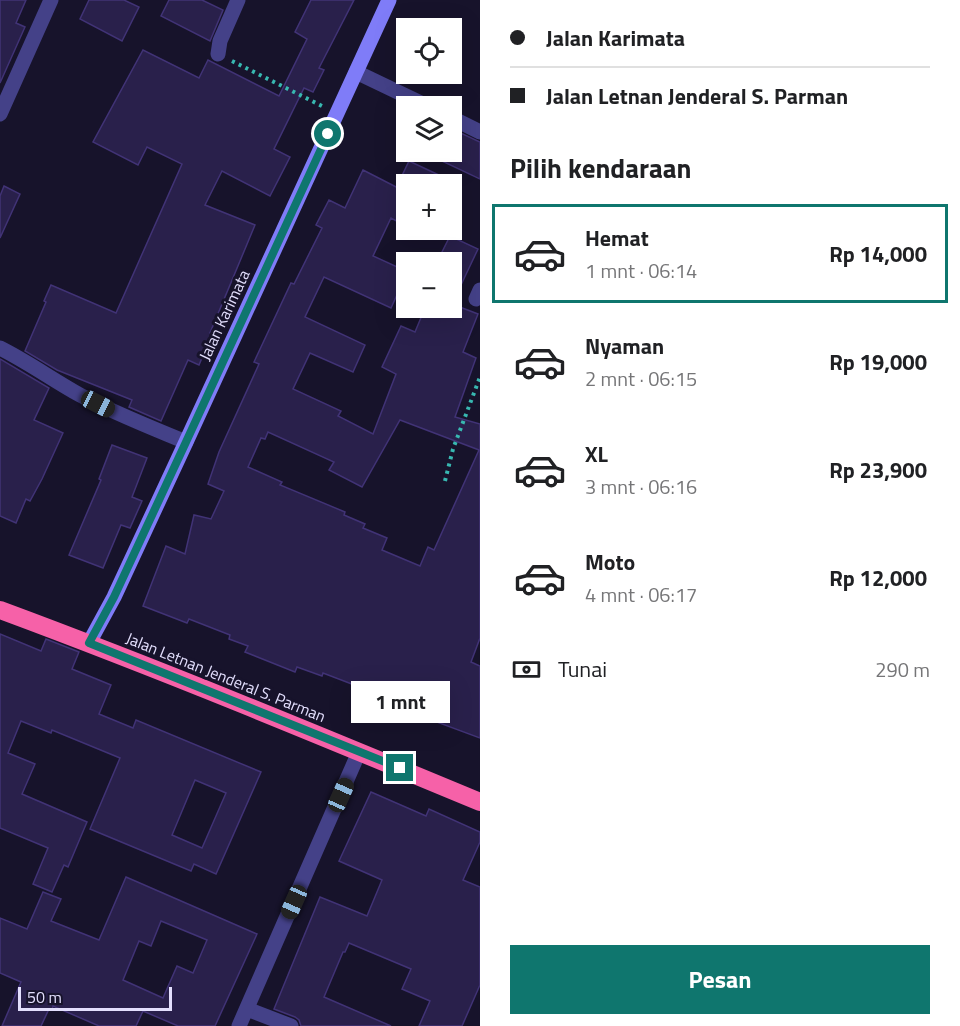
<!DOCTYPE html>
<html lang="id">
<head>
<meta charset="utf-8">
<style>
  :root { --surface:#fff; --page:#f2f2f2; --text:#202124; --muted:#757577; --line:#e0e0e0; --accent:#0f766e }
  body { margin:0; font-family:"Titillium Web",sans-serif; background:var(--page); color:var(--text); height:100vh; display:flex; flex-direction:column; font-size:22px; white-space:nowrap }
  * { box-sizing:border-box; margin:0 }
  p { font-size:20px; color:var(--muted) }
  .icon { flex:none; width:33px; height:33px; fill:none; stroke:currentColor; stroke-width:2; stroke-linecap:round; stroke-linejoin:round }
  .map { position:relative; flex:1; overflow:hidden }
  .side { display:flex; flex-direction:column; background:var(--surface); width:480px }
  .side>* { flex:none }
  .banner { display:grid; align-content:center; height:132px; padding:0 30px; background:var(--surface) }
  .controls { position:absolute; left:396px; top:18px; display:grid; gap:12px }
  .controls a { display:grid; place-items:center; width:66px; height:66px; border-radius:0px; background:var(--surface); box-shadow:0 6px 24px #0002; font-size:30px }
  .scale { position:absolute; left:18px; bottom:15px; width:154px; box-sizing:border-box; padding-left:6px; border:3px solid #e3dffd; border-top:0; font-size:16px; line-height:21px; white-space:nowrap; color:#e3dffd; -webkit-text-stroke:4px #17132b; paint-order:stroke }
  .end { position:absolute; width:27px; height:27px; margin:-14px; border:8px solid #0f766e; background:#fff; box-shadow:0 0 0 3px #fff }
  .from { border-radius:50% }
  .bubble { position:absolute; height:42px; border-radius:0px; background:var(--surface); box-shadow:0 6px 24px #0002; font-size:20px; font-weight:700; line-height:42px; text-align:center }
  .car { position:absolute; width:18px; height:36px; margin:-18px -9px; border-radius:8px; box-shadow:0 0 4px 2px #0007; background:linear-gradient(#222 24%,#8ab4d8 0 40%,#222 0 76%,#8ab4d8 0 86%,#222 0) }
  .banner b { display:flex; align-items:center; gap:21px; height:57px; font-size:22px }
  .banner b+b { border-top:2px solid var(--line) }
  .banner i { width:15px; height:15px; background:var(--text) }
  ul { padding:0; list-style:none }
  li { display:flex; align-items:center; gap:18px; height:99px; margin:0 12px 9px; padding:0 18px; border:3px solid transparent; border-radius:0px }
  li div { flex:1 }
  li b { display:block; font-size:22px }
  li em { font-style:normal; font-weight:700 }
  li.active { border-color:var(--accent) }
  li>.icon { width:54px; height:54px; stroke-width:1.5 }
  h2 { padding:0 30px; font-size:27px; line-height:72px }
  .pay { display:flex; align-items:center; gap:15px; height:66px; padding:0 30px; font-size:22px }
  .pay p { margin-inline-start:auto }
  .button { display:flex; gap:12px; margin-top:auto; padding:12px 30px }
  .button a { flex:1; height:69px; border-radius:0px; background:var(--accent); color:#fff; font-size:24px; font-weight:700; line-height:69px; text-align:center }
  main { display:flex; flex:1; min-height:0 }
  .map>svg:first-child { display:block }
  .building { fill:#29204b; stroke:#413376; stroke-width:1.5; fill-rule:evenodd }
  .lines { fill:none; stroke-linecap:round; stroke-linejoin:round }
  .path { stroke:#38b8b1; stroke-width:4; stroke-dasharray:3 4.5; stroke-linecap:butt }
  .street { stroke:#444188; stroke-width:15 }
  .secondary { stroke:#7f7cf8; stroke-width:15 }
  .highway { stroke:#f661a8; stroke-width:18 }
  .route { stroke:#0f766e; stroke-width:8 }
  .labels { text-anchor:middle; stroke-width:6; stroke-linejoin:round; paint-order:stroke }
  .street-label { font-size:16px; fill:#e3dffd; stroke:#17132b }
</style>
</head>
<body>
<main>
<div class="map">
<svg width="480" height="1026" viewBox="0 0 480 1026">
  <rect width="100%" height="100%" fill="#17132b"/>
  <!-- building -->
  <g class="building">
    <polygon points="0,0 26,0 16,23 25,27 0,83"/>
    <polygon points="89,0 124,0 139,7 122,41 80,19"/>
    <polygon points="169,0 202,0 223,10 210,41 161,16"/>
    <polygon points="311,0 354,0 319,68 324,70 313,92 304,88 274,149 290,157 270,196 222,171 205,205 255,225 210,333 212,334 199,365 188,360 161,421 129,407 132,400 57,370 25,351 46,302 44,301 51,285 116,313 182,164 147,147 138,165 93,142 143,50 199,78 208,60 279,96 307,39 295,32"/>
    <polygon points="452,129 480,142 480,179 423,152 452,152"/>
    <polygon points="409,161 458,184 398,184"/>
    <path d="M363 170 406 192V226L391 218 373 256 406 271V275L391 308 324 277 305 317 365 345 353 372 310 353 293 389 341 411 338 416 373 434 396 374 382 367 401 326 415 332 425 308H452V262H437L450 236 478 249 452 304 478 314 463 352 476 358 455 417 480 424V638L471 662 480 666V738L391 705 389 710 353 696 357 686 323 673 322 676 297 667 295 672 245 652 248 646 229 639 230 635 189 619 187 623 143 606 166 546 185 554 194 515 211 519 224 491 208 484 219 452 259 364 254 362 291 283 294 284 322 228 316 225 329 200 345 208ZM400 420 479 450 434 550 428 547 420 566 382 550 387 538 363 528 365 524 344 515 345 512 280 485 282 482 248 467 261 438 265 439 268 432 334 462 329 470 362 487Z"/>
    <polygon points="4,186 20,194 0,238 0,196"/>
    <polygon points="0,359 49,388 34,420 63,433 42,479 30,501 26,499 16,523 0,516"/>
    <polygon points="112,445 147,458 132,497 142,501 130,528 121,525 103,568 69,555 101,480 99,479"/>
    <path d="M0 634 41 651 46 639 79 652 72 669 111 685 99 714 133 728 136 720 261 772 216 874 194 864 191 871 90 829 120 758 52 730 51 733 21 721 8 753 35 764 22 794 87 822 68 867 64 865 52 892 33 884 48 848 0 828ZM195 780 226 793 202 848 172 835Z"/>
    <polygon points="371,792 426,816 429,809 480,832 480,842 463,880 480,887 480,985 462,1026 419,1026 430,1001 402,989 411,969 349,943 345,952 343,952 324,997 391,1026 301,1026 299,1020 295,1017 274,1009 320,897 367,916 382,880 339,861"/>
    <path d="M126 877 257 934 215 1026H178L143 1011 136 1026H99L53 1006 52 1010 49 1009 41 1026H2L21 982 0 973V918L27 929 43 892 61 899 51 921 99 940ZM161 921 207 940 193 973 177 966 163 998 123 980 139 941 151 946Z"/>
  </g>
  <g class="lines">
    <!-- path -->
    <g class="path">
      <polyline points="232,61 322,106"/>
      <polyline points="445,481 453,449 480,377"/>
    </g>
    <!-- street -->
    <g class="street">
      <polyline points="218,54 220,41 238,0"/>
      <polyline points="356,72 427,106"/>
      <polyline points="0,114 51,0"/>
      <polyline points="452,118 480,132"/>
      <polyline points="476,299 480,290"/>
      <path d="M0 348C28 362 53 380 80 395 114 413 150 427 186 442"/>
      <polyline points="247,1009 291,1026"/>
      <polyline points="239,1026 359,752"/>
    </g>
    <!-- secondary -->
    <polyline class="secondary" points="89,643 114,597 186,442 389,0"/>
    <!-- highway -->
    <path class="highway" d="M0 610C162 670 321 736 480 802"/>
  </g>
  <g class="lines">
    <!-- route -->
    <polyline class="route" points="328,134 186,442 114,597 89,643 400,768"/>
  </g>
  <g class="labels">
    <!-- street labels -->
    <g class="street-label">
      <text transform="translate(224 315) rotate(-65)" y="6">Jalan Karimata</text>
      <text transform="translate(226 677) rotate(22)" y="6">Jalan Letnan Jenderal S. Parman</text>
    </g>
  </g>
</svg>
<div class="controls">
<a><svg class="icon" aria-label="locate" viewBox="0 0 24 24"><circle cx="12" cy="12" r="6"/><path d="M12 2v4M12 18v4M2 12h4M18 12h4"/></svg></a>
<a><svg class="icon" aria-label="layers" viewBox="0 0 24 24"><path d="M12 4l9 5-9 5-9-5zM3 14l9 5 9-5"/></svg></a>
<a>+</a>
<a>−</a>
</div>
<div class="scale">50 m</div>
<i class="end from" style="left:328px;top:134px"></i>
<i class="end" style="left:400px;top:768px"></i>
<div class="bubble" style="left:351px;top:681px;width:99px">1 mnt</div>
<i class="car" style="left:98px;top:404px;rotate:117deg"></i>
<i class="car" style="left:341px;top:795px;rotate:24deg"></i>
<i class="car" style="left:294px;top:902px;rotate:204deg"></i>
</div>
<section class="side">
<div class="banner">
<b><i class="from"></i>Jalan Karimata</b>
<b><i></i>Jalan Letnan Jenderal S. Parman</b>
</div>
<h2>Pilih kendaraan</h2>
<ul>
<li class="active"><svg class="icon" aria-label="car" viewBox="0 0 24 24"><path d="M5 17H2v-5l4-1 3-4h7l3 4 3 1v5h-3M9 17h6M6 11h13"/><circle cx="7" cy="17" r="2"/><circle cx="17" cy="17" r="2"/></svg><div><b>Hemat</b><p>1 mnt · 06:14</p></div><em>Rp 14,000</em></li>
<li><svg class="icon" aria-label="car" viewBox="0 0 24 24"><path d="M5 17H2v-5l4-1 3-4h7l3 4 3 1v5h-3M9 17h6M6 11h13"/><circle cx="7" cy="17" r="2"/><circle cx="17" cy="17" r="2"/></svg><div><b>Nyaman</b><p>2 mnt · 06:15</p></div><em>Rp 19,000</em></li>
<li><svg class="icon" aria-label="car" viewBox="0 0 24 24"><path d="M5 17H2v-5l4-1 3-4h7l3 4 3 1v5h-3M9 17h6M6 11h13"/><circle cx="7" cy="17" r="2"/><circle cx="17" cy="17" r="2"/></svg><div><b>XL</b><p>3 mnt · 06:16</p></div><em>Rp 23,900</em></li>
<li><svg class="icon" aria-label="car" viewBox="0 0 24 24"><path d="M5 17H2v-5l4-1 3-4h7l3 4 3 1v5h-3M9 17h6M6 11h13"/><circle cx="7" cy="17" r="2"/><circle cx="17" cy="17" r="2"/></svg><div><b>Moto</b><p>4 mnt · 06:17</p></div><em>Rp 12,000</em></li>
</ul>
<div class="pay"><svg class="icon" aria-label="cash" viewBox="0 0 24 24"><path d="M3 7h18v10H3z"/><circle cx="12" cy="12" r="2"/></svg>Tunai<p>290 m</p></div>
<div class="button"><a>Pesan</a></div>
</section>
</main>
</body>
</html>
